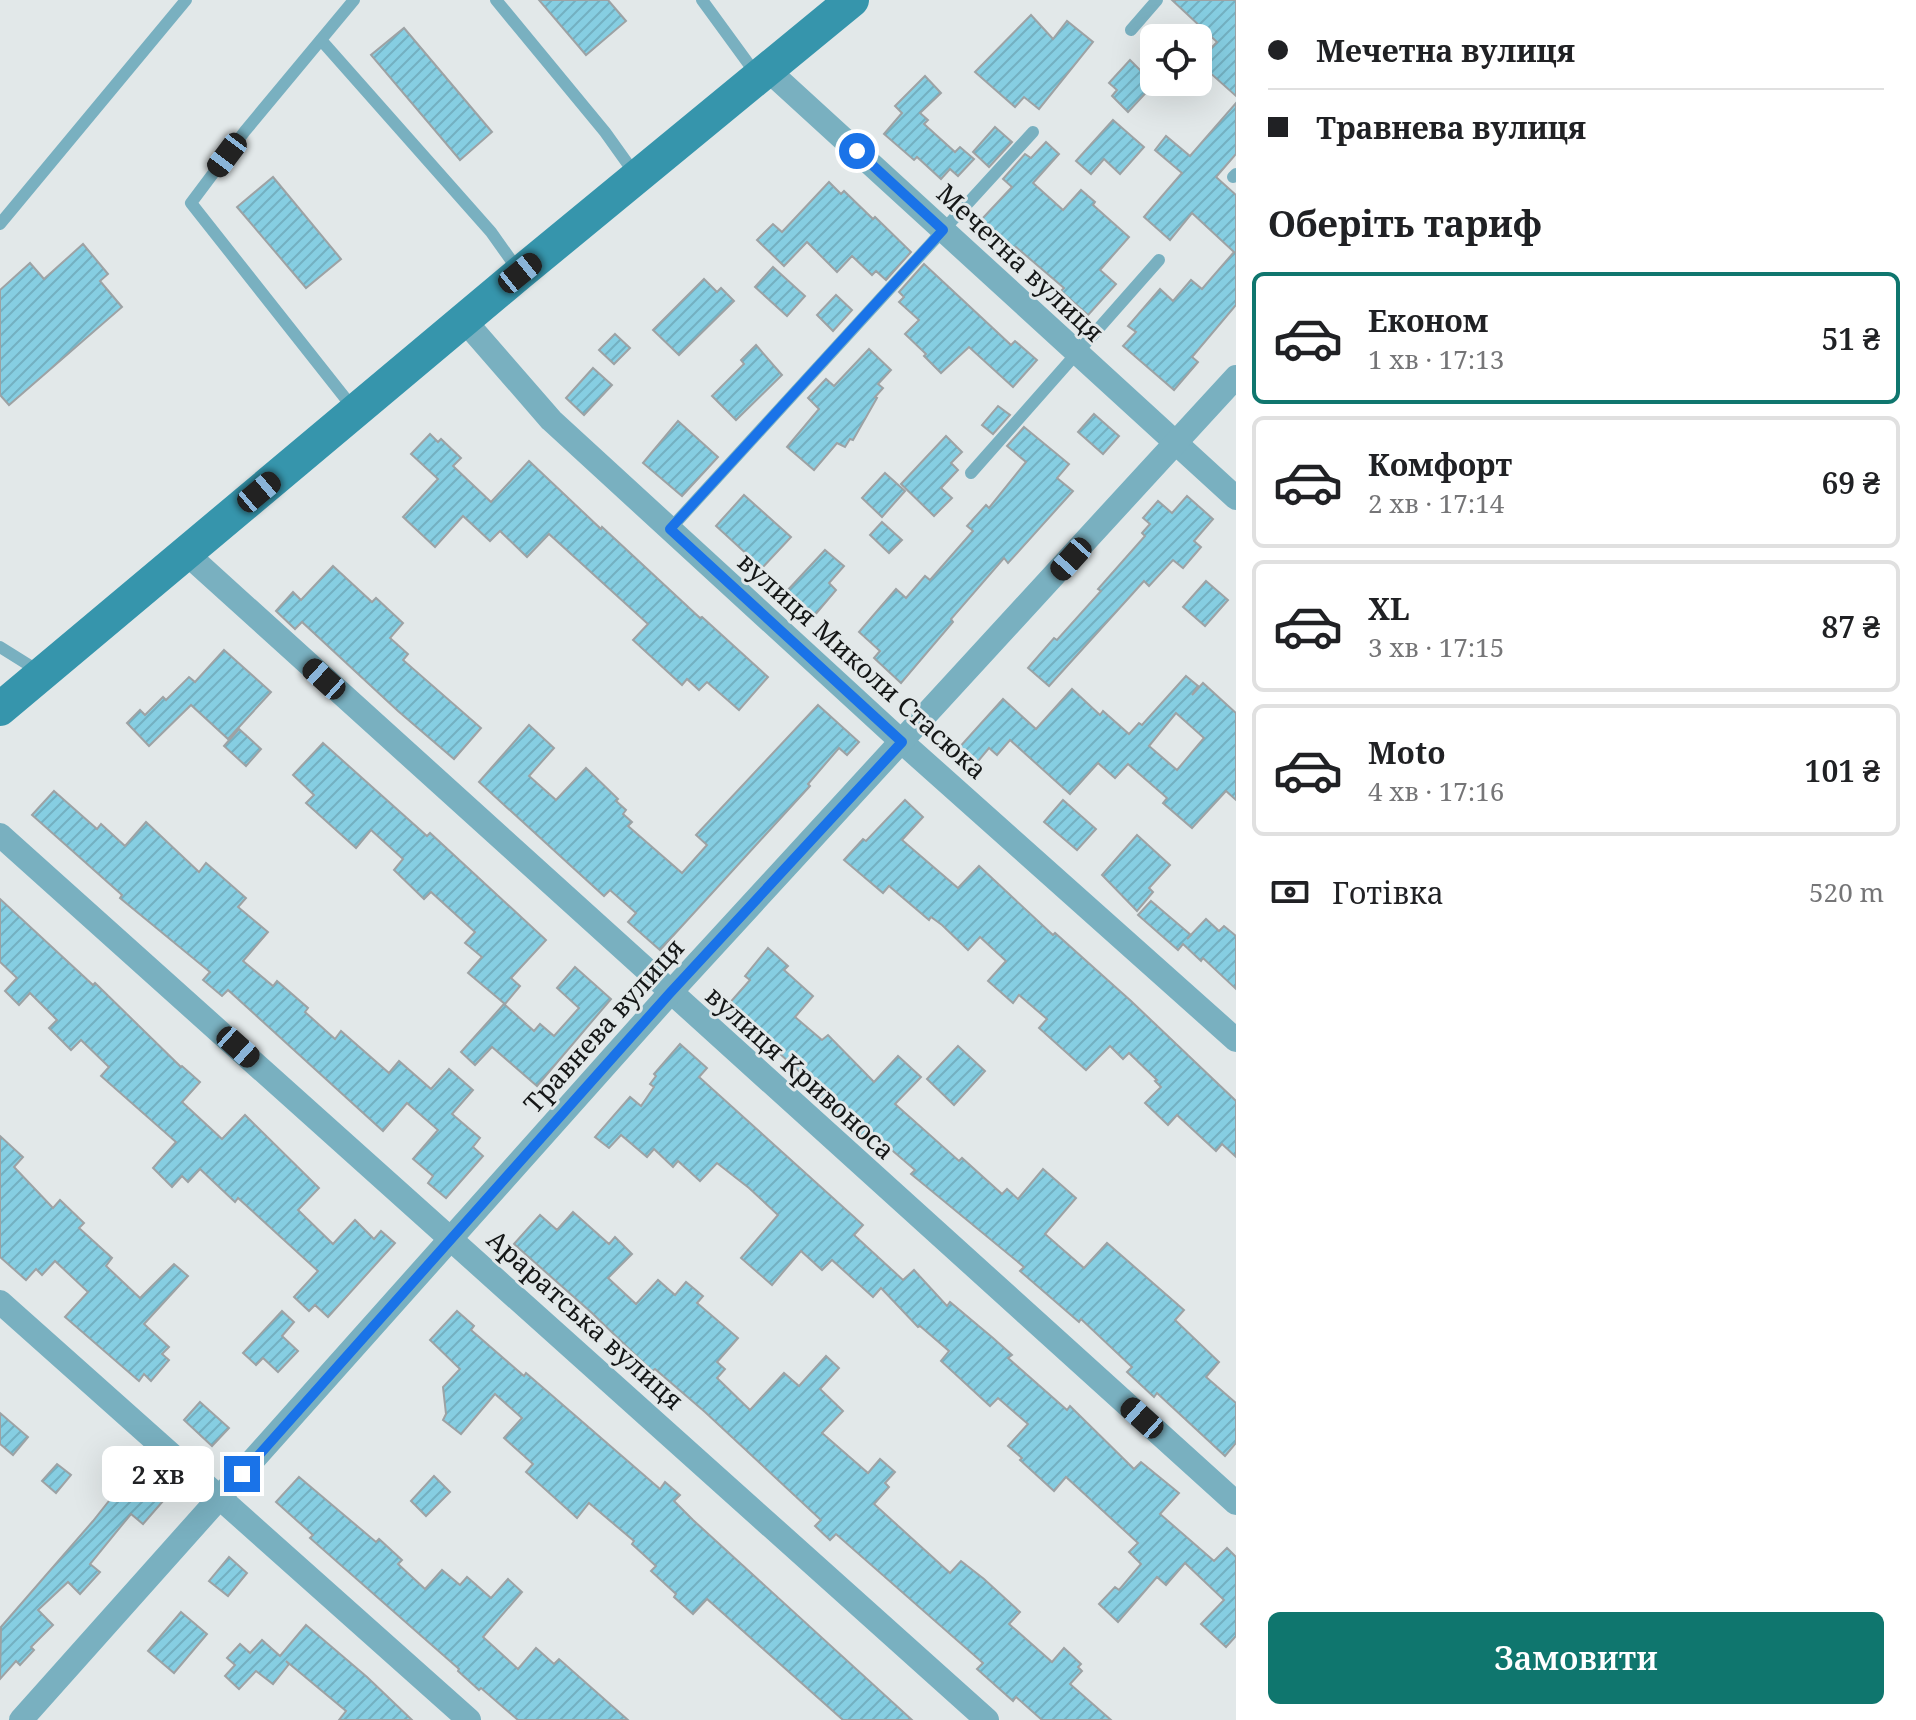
<!DOCTYPE html>
<html lang="uk">
<head>
<meta charset="utf-8">
<style>
  :root { --surface:#fff; --page:#f6f6f6; --text:#202124; --muted:#757577; --line:#e0e0e0; --accent:#0f766e }
  body { margin:0; font-family:"Noto Serif",serif; background:var(--page); color:var(--text); height:100vh; display:flex; flex-direction:column; font-size:30px; white-space:nowrap }
  * { box-sizing:border-box; margin:0 }
  p { font-size:26px; color:var(--muted) }
  .icon { flex:none; width:44px; height:44px; fill:none; stroke:currentColor; stroke-width:2; stroke-linecap:round; stroke-linejoin:round }
  .map { position:relative; flex:1; overflow:hidden }
  .sheet { display:flex; flex-direction:column; background:var(--surface); width:680px }
  .sheet>* { flex:none }
  .hud { display:grid; align-content:center; height:176px; padding:0 32px; background:var(--surface) }
  .controls { position:absolute; left:1140px; top:24px; display:grid; gap:16px }
  .controls a { display:grid; place-items:center; width:72px; height:72px; border-radius:12px; background:var(--surface); box-shadow:0 8px 32px #0002; font-size:40px }
  .end { position:absolute; width:36px; height:36px; margin:-18px; border:10px solid #1a73e8; background:#fff; box-shadow:0 0 0 4px #fff }
  .from { border-radius:50% }
  .bubble { position:absolute; height:56px; border-radius:12px; background:var(--surface); box-shadow:0 8px 32px #0002; font-size:26px; font-weight:600; line-height:56px; text-align:center }
  .car { position:absolute; width:24px; height:48px; margin:-24px -12px; border-radius:10px; box-shadow:0 0 6px 2px #0007; background:linear-gradient(#222 24%,#8ab4d8 0 40%,#222 0 76%,#8ab4d8 0 86%,#222 0) }
  .hud b { display:flex; align-items:center; gap:28px; height:76px; font-size:30px }
  .hud b+b { border-top:2px solid var(--line) }
  .hud i { width:20px; height:20px; background:var(--text) }
  ul { padding:0; list-style:none }
  li { display:flex; align-items:center; gap:24px; height:132px; margin:0 16px 12px; padding:0 16px; border:4px solid var(--line); border-radius:12px }
  li div { flex:1 }
  li b { display:block; font-size:30px }
  li em { font-style:normal; font-weight:600 }
  li.selected { border-color:var(--accent) }
  li>.icon { width:72px; height:72px; stroke-width:1.5 }
  h2 { padding:0 32px; font-size:36px; line-height:96px }
  .pay { display:flex; align-items:center; gap:20px; height:88px; padding:0 32px; font-size:30px }
  .pay p { margin-inline-start:auto }
  .action { display:flex; gap:16px; margin-top:auto; padding:16px 32px }
  .action a { flex:1; height:92px; border-radius:12px; background:var(--accent); color:#fff; font-size:32px; font-weight:600; line-height:92px; text-align:center }
  main { display:flex; flex:1; min-height:0 }
  .map>svg:first-child { display:block }
  .building { fill:url(#building-hatch); stroke:#9da2a4; stroke-width:2; fill-rule:evenodd }
  .lines { fill:none; stroke-linecap:round; stroke-linejoin:round }
  .lane { stroke:#79b0c0; stroke-width:12 }
  .street { stroke:#79b0c0; stroke-width:24 }
  .secondary { stroke:#3695ac; stroke-width:34 }
  .route { stroke:#1a73e8; stroke-width:10 }
  .labels { text-anchor:middle; stroke-width:6; stroke-linejoin:round; paint-order:stroke }
  .street-label { font-size:26px; fill:#151717; stroke:#e2e8e9 }
</style>
</head>
<body>
<main>
<div class="map">
<svg width="1236" height="1720" viewBox="0 0 1236 1720">
  <defs>
    <pattern id="building-hatch" width="6" height="6" patternUnits="userSpaceOnUse" patternTransform="scale(2)"><rect width="6" height="6" fill="#86cee2"/><path d="M-1 1l2-2M0 6l6-6M5 7l2-2" fill="none" stroke="#73b0c1"/></pattern>
  </defs>
  <rect width="100%" height="100%" fill="#e2e8e9"/>
  <!-- building -->
  <g class="building">
    <polygon points="539,0 608,0 626,21 586,55"/>
    <polygon points="1172,0 1236,0 1236,96 1198,62 1217,42"/>
    <polygon points="1031,15 1053,39 1067,21 1093,42 1039,109 1024,97 1015,107 975,72"/>
    <polygon points="404,28 492,132 460,160 371,55"/>
    <polygon points="1130,60 1154,84 1128,112 1112,96 1117,90 1109,83"/>
    <polygon points="925,76 941,93 920,113 928,120 924,124 955,152 960,147 974,159 958,176 950,169 941,179 917,157 914,160 884,134 902,113 895,106"/>
    <polygon points="1236,103 1236,154 1216,177 1236,195 1236,305 1192,357 1198,362 1174,390 1123,346 1136,332 1128,326 1160,289 1173,301 1191,280 1202,289 1234,252 1192,213 1170,240 1144,217 1182,173 1155,150 1166,136 1190,156"/>
    <polygon points="1113,120 1144,147 1120,174 1104,159 1091,174 1076,161"/>
    <polygon points="995,127 1012,142 989,167 973,152"/>
    <polygon points="1046,142 1059,154 1033,183 1063,210 1081,190 1095,202 1093,205 1129,237 1100,270 1116,284 1088,315 1061,291 1064,288 1016,247 1014,250 981,220 1012,187 1003,179 1025,154 1031,158"/>
    <polygon points="273,177 341,259 306,288 237,207"/>
    <polygon points="829,182 841,194 844,191 873,219 875,217 911,252 886,280 876,271 872,275 852,256 837,272 807,242 784,266 757,240 773,224 782,232"/>
    <polygon points="83,244 108,274 100,281 122,307 9,405 0,395 0,290 30,263 44,279"/>
    <polygon points="924,264 1011,345 1015,341 1037,360 1013,387 969,347 941,373 924,356 926,354 905,334 919,320 899,302 904,297 899,292"/>
    <polygon points="773,267 805,296 787,316 755,287"/>
    <polygon points="704,279 717,292 721,288 734,301 679,355 653,330"/>
    <polygon points="836,295 852,310 833,331 817,315"/>
    <polygon points="615,334 630,348 614,364 599,350"/>
    <polygon points="756,345 782,375 736,420 712,396 744,364 741,360"/>
    <polygon points="869,349 891,370 878,384 883,388 875,397 877,398 853,440 850,439 845,447 837,443 814,470 787,447 819,409 808,398 826,379 834,386"/>
    <polygon points="593,368 612,385 584,415 566,398"/>
    <polygon points="998,406 1010,415 993,434 982,425"/>
    <polygon points="1094,414 1119,436 1103,454 1078,432"/>
    <polygon points="678,421 718,457 682,496 643,463"/>
    <polygon points="1024,427 1069,464 1057,478 1073,491 1008,563 1004,558 951,619 953,622 901,683 874,658 880,651 859,632 896,589 906,598 925,576 930,580 973,531 967,526 986,505 989,508 1026,462 1007,446"/>
    <polygon points="430,434 438,442 441,439 461,458 453,466 491,502 529,461 601,529 602,527 700,618 702,617 768,677 739,710 707,682 699,690 687,679 682,685 633,640 648,624 549,534 527,557 500,531 490,541 463,516 435,547 403,517 438,479 411,454"/>
    <polygon points="946,436 962,452 951,463 958,470 941,488 952,498 934,516 901,484"/>
    <polygon points="885,473 905,491 882,517 862,498"/>
    <polygon points="744,495 791,537 762,568 716,526"/>
    <polygon points="1187,496 1213,519 1194,541 1201,547 1183,568 1173,560 1149,586 1144,581 1049,686 1028,668 1054,638 1057,640 1101,591 1098,589 1145,536 1142,533 1150,524 1143,518 1158,501 1172,513"/>
    <polygon points="882,522 902,540 889,553 870,535"/>
    <polygon points="825,550 844,566 829,583 836,590 814,616 786,592"/>
    <polygon points="333,566 372,602 376,598 403,623 390,638 408,654 403,660 481,728 454,759 398,711 302,622 295,629 276,611 293,592 301,600"/>
    <polygon points="1206,581 1228,600 1205,626 1183,607"/>
    <polygon points="224,650 271,692 228,739 191,705 149,746 127,723 140,710 145,715 163,697 166,700 189,677 195,682"/>
    <path d="M1186 676 1198 686 1192 695 1203 683 1236 713V800L1226 791 1192 828 1163 803 1167 798 1128 764 1115 778 1098 763 1070 794 1010 740 997 755 989 748 974 766 957 750 1003 699 1036 729 1072 689 1100 715 1103 711 1129 734 1139 723 1142 725ZM1176 713 1204 738 1177 770 1149 746Z"/>
    <polygon points="818,705 859,742 847,755 839,748 808,784 810,786 660,950 628,922 636,913 610,890 604,896 479,782 529,725 554,748 529,776 556,800 586,768 618,799 616,801 626,810 623,814 632,822 628,826 682,873 707,845 696,835"/>
    <polygon points="239,729 261,749 246,766 224,746"/>
    <polygon points="323,743 427,836 430,833 546,940 511,978 520,986 505,1004 468,973 482,957 465,943 475,932 431,892 424,899 394,870 403,859 371,830 356,848 306,803 314,795 293,775"/>
    <polygon points="54,791 97,829 101,824 125,846 146,822 199,872 206,863 246,898 238,907 268,932 243,961 273,986 277,981 308,1008 305,1012 335,1039 341,1031 389,1073 399,1061 431,1089 449,1069 473,1090 452,1114 480,1138 473,1147 483,1156 446,1198 428,1183 433,1176 413,1159 438,1130 407,1103 383,1131 228,990 222,996 203,980 210,972 120,898 122,895 32,815"/>
    <polygon points="905,800 923,817 902,840 958,888 979,866 1053,935 1055,933 1131,1001 1236,1101 1236,1157 1222,1144 1216,1151 1177,1115 1168,1125 1145,1103 1161,1087 1155,1081 1157,1080 1129,1053 1123,1059 1110,1046 1086,1070 1039,1028 1047,1019 1019,995 1013,1003 988,981 1006,961 980,937 968,950 942,925 931,917 929,920 889,886 883,893 844,860 863,839 866,841"/>
    <polygon points="1063,800 1096,829 1077,850 1044,822"/>
    <polygon points="1137,835 1170,865 1149,888 1153,892 1137,911 1102,875"/>
    <polygon points="0,899 93,985 95,983 181,1067 182,1066 200,1082 182,1102 222,1139 245,1115 319,1188 298,1210 333,1244 355,1220 374,1239 381,1231 395,1243 328,1317 315,1305 309,1311 294,1297 318,1271 238,1198 235,1202 200,1169 188,1182 182,1176 172,1187 153,1168 176,1142 101,1076 109,1067 81,1040 71,1050 49,1028 57,1020 30,993 19,1005 5,991 17,978 0,962"/>
    <polygon points="1151,901 1191,935 1187,939 1206,919 1219,931 1224,926 1236,936 1236,989 1203,958 1201,961 1183,944 1178,950 1138,915"/>
    <polygon points="768,948 788,966 784,970 813,996 795,1017 822,1040 828,1035 874,1082 898,1056 921,1077 895,1104 959,1161 962,1158 1002,1194 1007,1189 1018,1199 1043,1169 1076,1198 1045,1234 1084,1268 1107,1243 1184,1310 1175,1320 1219,1362 1206,1377 1236,1403 1236,1443 1225,1456 1157,1393 1154,1397 1127,1372 1132,1367 1081,1319 1079,1322 1020,1271 1024,1267 911,1174 915,1170 872,1133 865,1140 817,1095 821,1091 727,1006 750,980 745,976"/>
    <polygon points="575,967 611,999 537,1086 492,1047 475,1065 461,1052 504,1004 534,1031 540,1024 554,1036 579,1008 557,988"/>
    <polygon points="680,1044 707,1068 699,1077 863,1225 854,1235 903,1280 914,1270 947,1306 950,1302 993,1338 1012,1355 1008,1358 1067,1410 1070,1406 1134,1469 1141,1462 1179,1493 1160,1514 1214,1561 1227,1548 1236,1557 1236,1636 1226,1647 1201,1624 1224,1600 1185,1563 1166,1585 1157,1577 1118,1622 1099,1604 1115,1587 1119,1590 1141,1564 1129,1552 1138,1543 1066,1477 1054,1491 1020,1460 1022,1458 1008,1446 1028,1424 998,1398 990,1406 941,1361 949,1351 920,1326 918,1327 881,1288 873,1297 832,1260 822,1270 801,1251 772,1285 741,1258 778,1215 749,1188 717,1163 700,1181 678,1161 673,1167 654,1149 647,1157 621,1135 609,1148 595,1137 630,1097 641,1106 654,1087 650,1084 656,1076 654,1074"/>
    <polygon points="958,1046 985,1071 954,1105 927,1079"/>
    <polygon points="0,1136 23,1157 14,1167 53,1208 60,1200 84,1223 79,1228 112,1258 106,1266 140,1298 174,1264 188,1276 144,1324 169,1347 162,1354 169,1360 151,1381 144,1374 139,1381 65,1317 88,1292 55,1261 42,1275 36,1269 26,1280 0,1257"/>
    <polygon points="573,1212 609,1244 615,1237 632,1254 608,1278 636,1304 658,1280 675,1295 686,1282 703,1296 697,1303 738,1338 717,1362 725,1369 717,1378 750,1410 784,1373 799,1386 826,1356 839,1368 820,1389 843,1411 822,1433 868,1473 880,1459 895,1472 885,1483 889,1487 874,1504 950,1573 961,1561 984,1579 1020,1612 1009,1624 1052,1662 1064,1648 1081,1664 1078,1667 1082,1671 1070,1684 1111,1720 1042,1720 1016,1697 1013,1701 977,1669 983,1663 836,1534 830,1540 815,1526 821,1520 705,1412 655,1369 652,1371 592,1313 514,1244 540,1215 557,1230"/>
    <polygon points="282,1311 294,1322 282,1336 298,1351 278,1372 263,1358 256,1365 243,1353"/>
    <polygon points="457,1311 474,1326 471,1330 524,1376 526,1373 660,1489 665,1482 680,1495 674,1501 693,1520 912,1720 843,1720 707,1599 693,1614 674,1597 676,1594 651,1571 656,1566 632,1544 634,1541 589,1503 577,1518 526,1472 533,1464 504,1438 522,1418 495,1394 461,1434 443,1420 446,1414 443,1387 460,1369 430,1340"/>
    <polygon points="200,1402 229,1428 212,1446 184,1420"/>
    <polygon points="0,1413 28,1437 13,1455 0,1444"/>
    <polygon points="57,1464 71,1475 56,1493 42,1481"/>
    <polygon points="127,1470 163,1501 143,1524 131,1514 90,1564 100,1572 80,1594 68,1582 38,1610 53,1625 31,1647 34,1650 20,1665 16,1661 0,1679 1,1627 93,1521 112,1497 107,1493"/>
    <polygon points="434,1476 450,1492 426,1516 411,1501"/>
    <polygon points="299,1477 376,1542 379,1539 402,1560 398,1564 425,1589 442,1570 460,1585 467,1577 491,1598 508,1579 522,1592 483,1637 518,1669 536,1648 554,1664 559,1659 628,1720 518,1720 481,1688 479,1690 458,1671 459,1669 310,1538 313,1535 276,1502"/>
    <polygon points="229,1557 247,1573 228,1596 209,1581"/>
    <polygon points="181,1612 207,1634 174,1673 148,1651"/>
    <polygon points="306,1625 367,1677 412,1720 339,1720 346,1711 286,1661 289,1664 273,1684 256,1671 239,1689 225,1676 235,1665 227,1658 240,1644 250,1653 262,1640 280,1656"/>
  </g>
  <g class="lines">
    <!-- lane -->
    <g class="lane">
      <polyline points="496,0 605,132 635,174"/>
      <polyline points="702,0 756,74"/>
      <polyline points="1131,30 1157,0"/>
      <polyline points="321,40 491,232 518,270"/>
      <polyline points="1233,177 1236,174"/>
      <polyline points="0,224 186,0"/>
      <polyline points="353,408 191,203 245,131 354,0"/>
      <polyline points="971,473 1159,260"/>
      <polyline points="670,529 1033,132"/>
      <polyline points="0,647 40,672"/>
    </g>
    <!-- street -->
    <g class="street">
      <polyline points="767,69 1236,498"/>
      <polyline points="464,320 551,420 902,742 1236,1040"/>
      <polyline points="186,553 1236,1503"/>
      <polyline points="0,835 987,1720"/>
      <polyline points="0,1302 469,1720"/>
      <polyline points="21,1720 670,993 1236,377"/>
    </g>
    <!-- secondary -->
    <polyline class="secondary" points="0,709 520,273 852,0"/>
  </g>
  <g class="lines">
    <!-- route -->
    <polyline class="route" points="242,1474 670,993 902,742 670,529 943,230 857,151"/>
  </g>
  <g class="labels">
    <!-- street labels -->
    <g class="street-label">
      <text transform="translate(1020 263) rotate(43)" y="9">Мечетна вулиця</text>
      <text transform="translate(862 666) rotate(42)" y="9">вулиця Миколи Стасюка</text>
      <text transform="translate(604 1026) rotate(-48)" y="9">Травнева вулиця</text>
      <text transform="translate(800 1073) rotate(42)" y="9">вулиця Кривоноса</text>
      <text transform="translate(585 1320) rotate(42)" y="9">Араратська вулиця</text>
    </g>
  </g>
</svg>
<div class="controls">
<a><svg class="icon" aria-label="locate" viewBox="0 0 24 24"><circle cx="12" cy="12" r="6"/><path d="M12 2v4M12 18v4M2 12h4M18 12h4"/></svg></a>
</div>
<i class="end from" style="left:857px;top:151px"></i>
<i class="end" style="left:242px;top:1474px"></i>
<div class="bubble" style="left:102px;top:1446px;width:112px">2 хв</div>
<i class="car" style="left:227px;top:155px;rotate:217deg"></i>
<i class="car" style="left:520px;top:273px;rotate:51deg"></i>
<i class="car" style="left:259px;top:492px;rotate:50deg"></i>
<i class="car" style="left:1071px;top:559px;rotate:222deg"></i>
<i class="car" style="left:324px;top:679px;rotate:312deg"></i>
<i class="car" style="left:238px;top:1047px;rotate:132deg"></i>
<i class="car" style="left:1142px;top:1418px;rotate:312deg"></i>
</div>
<section class="sheet">
<div class="hud">
<b><i class="from"></i>Мечетна вулиця</b>
<b><i></i>Травнева вулиця</b>
</div>
<h2>Оберіть тариф</h2>
<ul>
<li class="selected"><svg class="icon" aria-label="car" viewBox="0 0 24 24"><path d="M5 17H2v-5l4-1 3-4h7l3 4 3 1v5h-3M9 17h6M6 11h13"/><circle cx="7" cy="17" r="2"/><circle cx="17" cy="17" r="2"/></svg><div><b>Економ</b><p>1 хв · 17:13</p></div><em>51 ₴</em></li>
<li><svg class="icon" aria-label="car" viewBox="0 0 24 24"><path d="M5 17H2v-5l4-1 3-4h7l3 4 3 1v5h-3M9 17h6M6 11h13"/><circle cx="7" cy="17" r="2"/><circle cx="17" cy="17" r="2"/></svg><div><b>Комфорт</b><p>2 хв · 17:14</p></div><em>69 ₴</em></li>
<li><svg class="icon" aria-label="car" viewBox="0 0 24 24"><path d="M5 17H2v-5l4-1 3-4h7l3 4 3 1v5h-3M9 17h6M6 11h13"/><circle cx="7" cy="17" r="2"/><circle cx="17" cy="17" r="2"/></svg><div><b>XL</b><p>3 хв · 17:15</p></div><em>87 ₴</em></li>
<li><svg class="icon" aria-label="car" viewBox="0 0 24 24"><path d="M5 17H2v-5l4-1 3-4h7l3 4 3 1v5h-3M9 17h6M6 11h13"/><circle cx="7" cy="17" r="2"/><circle cx="17" cy="17" r="2"/></svg><div><b>Moto</b><p>4 хв · 17:16</p></div><em>101 ₴</em></li>
</ul>
<div class="pay"><svg class="icon" aria-label="cash" viewBox="0 0 24 24"><path d="M3 7h18v10H3z"/><circle cx="12" cy="12" r="2"/></svg>Готівка<p>520 m</p></div>
<div class="action"><a>Замовити</a></div>
</section>
</main>
</body>
</html>
